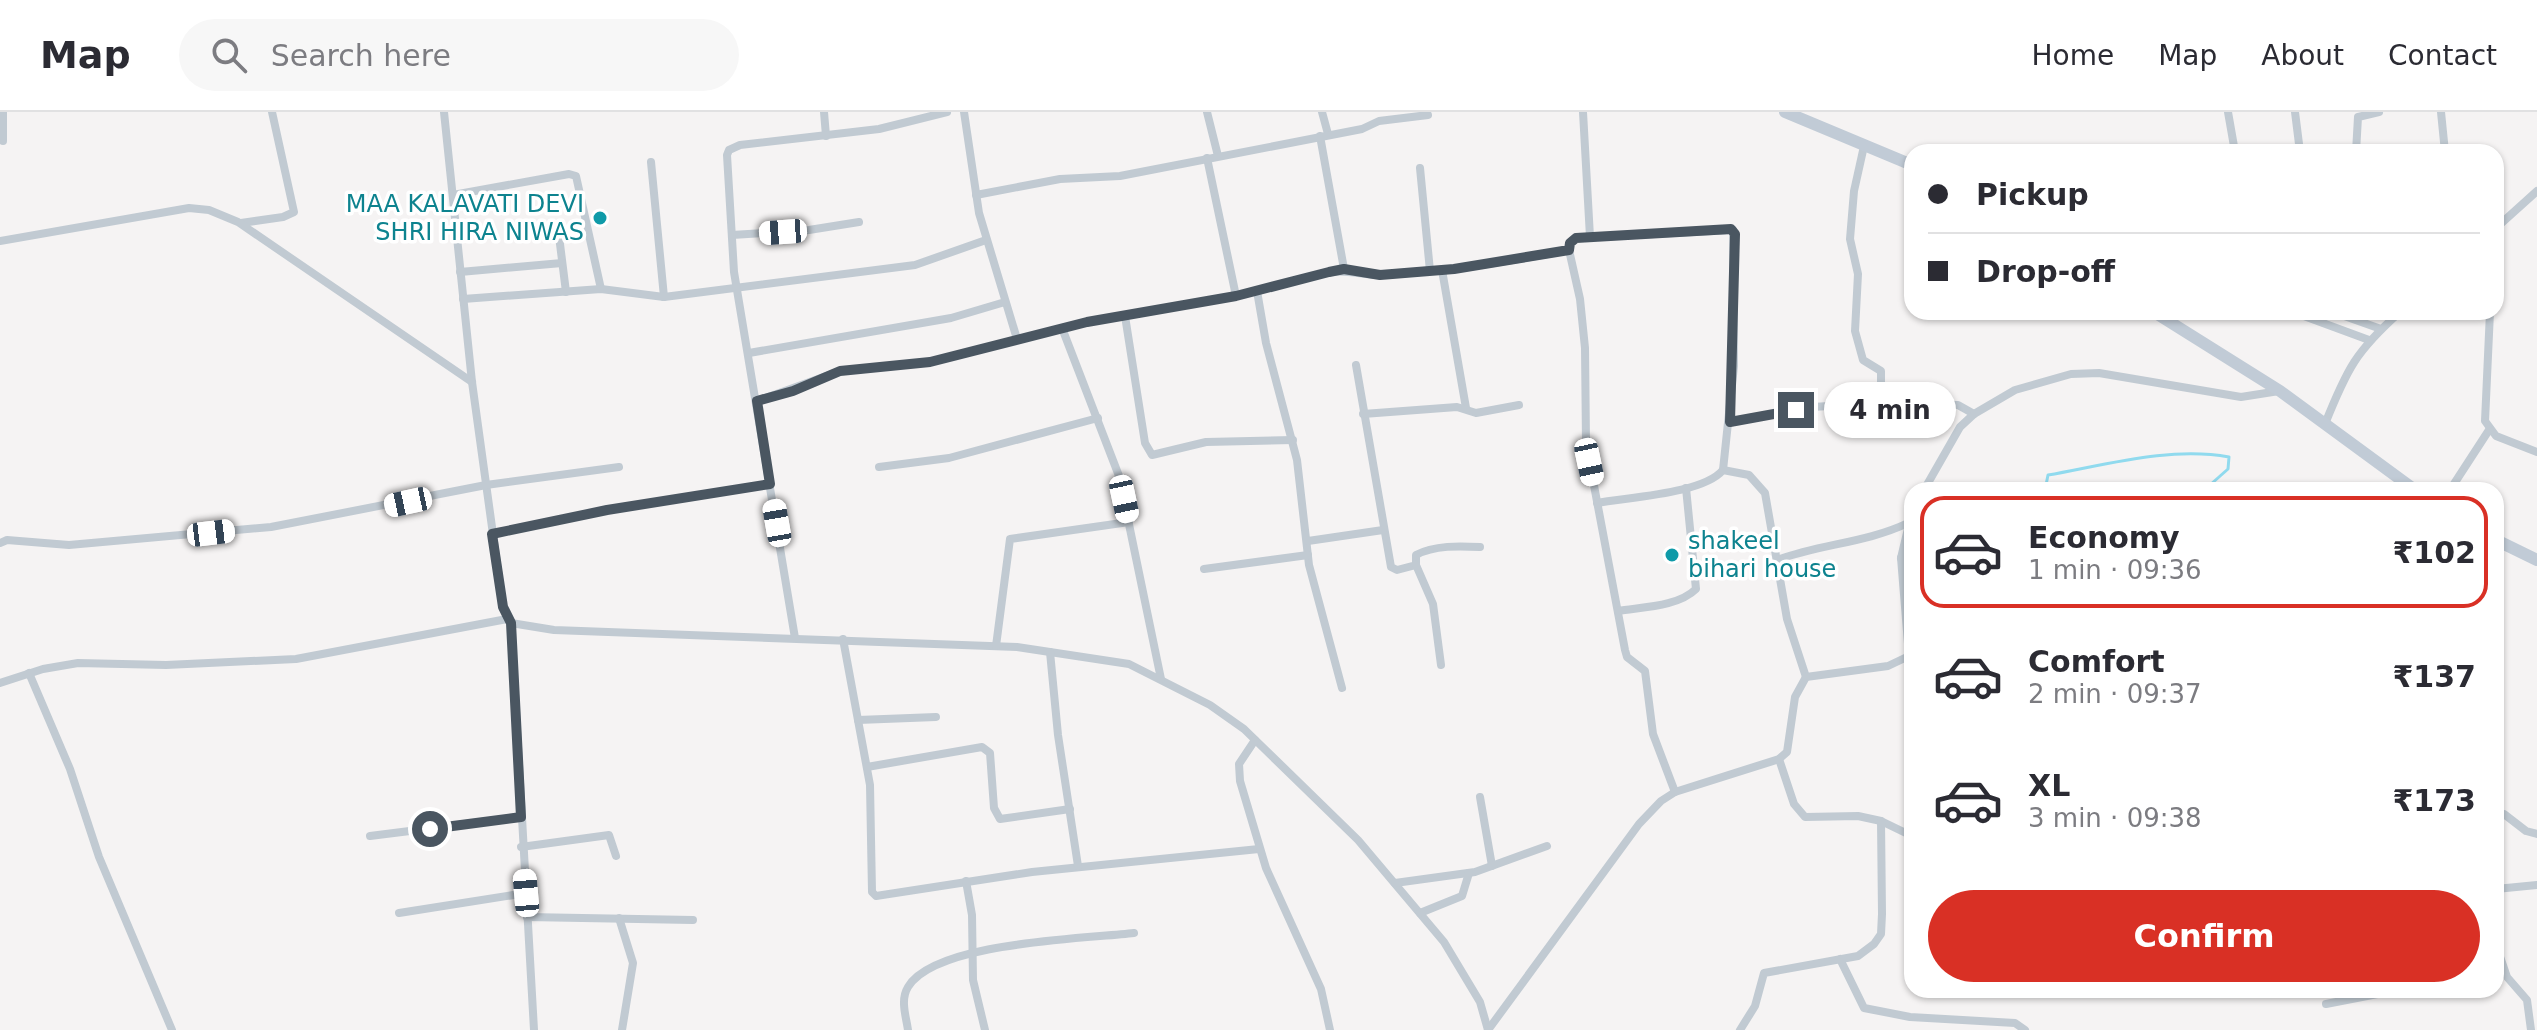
<!DOCTYPE html>
<html lang="en">
<head>
<meta charset="utf-8">
<style>
  :root { --surface:#fff; --page:#f7f7f7; --text:#2b2b33; --muted:#7c7c81; --line:#e1e1e2; --accent:#d93025 }
  body { margin:0; font-family:"DejaVu Sans",sans-serif; background:var(--page); color:var(--text); height:100vh; display:flex; flex-direction:column; font-size:30px; white-space:nowrap }
  * { box-sizing:border-box; margin:0 }
  p { font-size:26px; color:var(--muted) }
  .icon { flex:none; width:44px; height:44px; fill:none; stroke:currentColor; stroke-width:2; stroke-linecap:round; stroke-linejoin:round }
  .map { position:relative; flex:1; overflow:hidden }
  .sheet { position:absolute; left:1904px; top:370px; width:600px; height:516px; display:flex; flex-direction:column; background:var(--surface); border-radius:24px; box-shadow:0 2px 6px #0004 }
  .sheet>* { flex:none }
  .hud { position:absolute; left:1904px; top:32px; width:600px; height:176px; border-radius:24px; box-shadow:0 2px 6px #0004; display:grid; align-content:center; height:176px; padding:0 24px; background:var(--surface) }
  .end { position:absolute; width:36px; height:36px; margin:-18px; border:10px solid #4a5661; background:#fff; box-shadow:0 0 0 4px #fff }
  .from { border-radius:50% }
  .bubble { position:absolute; height:56px; border-radius:28px; background:var(--surface); box-shadow:0 2px 6px #0004; font-size:26px; font-weight:700; line-height:56px; text-align:center }
  .car { position:absolute; width:24px; height:48px; margin:-24px -12px; border-radius:10px; box-shadow:0 0 6px 2px #0007; background:linear-gradient(#fff 24%,#345 0 40%,#fff 0 76%,#345 0 86%,#fff 0) }
  .hud b { display:flex; align-items:center; gap:28px; height:76px; font-size:30px }
  .hud b+b { border-top:2px solid var(--line) }
  .hud i { width:20px; height:20px; background:var(--text) }
  ul { padding:14px 0 0; list-style:none }
  li { display:flex; align-items:center; gap:24px; height:112px; margin:0 16px 12px; padding:0 8px; border:4px solid transparent; border-radius:24px }
  li div { flex:1 }
  li b { display:block; font-size:30px }
  li em { font-style:normal; font-weight:700 }
  li.selected { border-color:var(--accent) }
  li>.icon { width:72px; height:72px; stroke-width:1.5 }
  .action { display:flex; gap:16px; margin-top:auto; padding:16px 24px }
  .action a { flex:1; height:92px; border-radius:48px; background:var(--accent); color:#fff; font-size:32px; font-weight:700; line-height:92px; text-align:center }
  header { display:flex; align-items:center; gap:48px; box-sizing:border-box; height:112px; padding:0 40px; background:var(--surface); border-bottom:2px solid var(--line) }
  header strong { font-size:38px }
  nav { display:flex; gap:44px; margin-inline-start:auto; font-size:28px }
  .search { width:560px; height:72px; background:var(--page); display:flex; align-items:center; gap:20px; box-sizing:border-box; padding:0 28px; border-radius:44px; color:var(--muted); font-size:30px }
  .map>svg:first-child { display:block }
  .lines { fill:none; stroke-linecap:round; stroke-linejoin:round }
  .stream { stroke:#90daee; stroke-width:3 }
  .street { stroke:#c1cad2; stroke-width:8 }
  .secondary { stroke:#c1cbd6; stroke-width:12 }
  .route { stroke:#4a5661; stroke-width:10 }
  .culture-dot { fill:#0f9aa8; stroke:#fff; stroke-width:3 }
  .labels { text-anchor:middle; stroke-width:7; stroke-linejoin:round; paint-order:stroke }
  .culture-label { font-size:24px; fill:#0d838f; stroke:#fff; text-anchor:end }
</style>
</head>
<body>
<header>
<strong>Map</strong>
<div class="search"><svg class="icon" aria-label="search" viewBox="0 0 24 24"><circle cx="10" cy="10" r="6"/><path d="M15 15l6 6"/></svg>Search here</div>
<nav><a>Home</a><a>Map</a><a>About</a><a>Contact</a></nav>
</header>
<div class="map">
<svg width="2537" height="918" viewBox="0 0 2537 918">
  <rect width="100%" height="100%" fill="#f5f3f3"/>
  <g class="lines">
    <!-- stream -->
    <path class="stream" d="M2045 378 2048 363C2105 353 2171 334 2229 345L2228 357 2210 373 2213 378"/>
    <!-- street -->
    <g class="street">
      <polyline points="3,0 3,29"/>
      <polyline points="444,0 472,270 503,495 511,511 554,518 1017,535 1129,552 1210,593 1244,617 1358,728 1444,830 1480,890 1488,918"/>
      <polyline points="824,0 826,24"/>
      <polyline points="964,0 979,101 1017,227"/>
      <polyline points="1207,0 1218,44"/>
      <polyline points="1322,0 1328,22"/>
      <polyline points="1583,0 1590,125"/>
      <polyline points="2228,0 2235,40"/>
      <polyline points="2295,0 2300,40"/>
      <polyline points="2441,0 2445,40"/>
      <polyline points="1320,24 1344,157"/>
      <polyline points="1864,34 1854,79 1850,127 1858,162 1855,219 1863,248 1881,259 1881,291 1958,293 1974,302"/>
      <polyline points="2356,40 2358,5 2379,0"/>
      <polyline points="1207,46 1236,184"/>
      <polyline points="651,50 664,185"/>
      <polyline points="1420,56 1430,159"/>
      <polyline points="453,83 569,62 576,64 601,177"/>
      <polyline points="976,83 1060,67 1120,64 1362,17 1379,9 1428,3"/>
      <polyline points="241,111 283,105 294,100 272,0"/>
      <polyline points="558,116 566,180"/>
      <polyline points="2496,116 2537,79"/>
      <polyline points="732,123 809,118 859,110"/>
      <polyline points="0,129 189,96 209,98 238,110 472,270"/>
      <polyline points="1569,138 1580,187 1585,236 1586,331 1625,538 1627,545 1645,559 1653,622 1675,680"/>
      <polyline points="1442,158 1466,296"/>
      <polyline points="460,160 562,151"/>
      <polyline points="1257,179 1266,231 1297,348 1309,453 1342,576"/>
      <polyline points="463,187 601,177 664,185 915,153 986,128"/>
      <polyline points="2293,200 2369,228"/>
      <polyline points="2333,200 2381,217"/>
      <polyline points="2490,200 2485,309 2496,324 2537,340"/>
      <polyline points="1125,204 1145,331 1152,343 1206,330 1293,328"/>
      <polyline points="1062,216 1119,364 1161,567"/>
      <polyline points="749,241 951,206 1005,190"/>
      <path d="M1356 253 1391 455 1397 458 1416 453V443C1434 433 1460 434 1480 435"/>
      <path d="M757 289 840 259 930 250 1087 210 1236 184 1329 160C1349 157 1365 164 1384 163 1447 159 1508 150 1569 138L1570 131 1576 126 1733 118 1734 254 1723 358C1703 382 1628 385 1597 391"/>
      <polyline points="1363,302 1457,295 1476,301 1519,293"/>
      <polyline points="1730,310 1812,295 1881,291"/>
      <path d="M2325 312C2347 257 2356 239 2400 200"/>
      <polyline points="879,355 949,346 1098,306"/>
      <polyline points="1723,358 1749,363 1765,381 1787,507 1806,565"/>
      <polyline points="1924,378 1960,315 1974,302 2015,278 2071,262 2099,261 2241,285 2279,279"/>
      <polyline points="2450,378 2489,318"/>
      <polyline points="492,422 607,398 770,372"/>
      <polyline points="1308,429 1383,418"/>
      <polyline points="0,431 7,428 69,433 271,415 486,373 619,355"/>
      <polyline points="1901,446 1912,400"/>
      <path d="M1777 448C1820 432 1866 431 1908 411"/>
      <polyline points="1416,453 1433,492 1441,553"/>
      <polyline points="1204,457 1308,443"/>
      <path d="M1618 499C1641 495 1678 495 1696 477L1686 376"/>
      <polyline points="511,511 534,918"/>
      <polyline points="795,526 734,160 727,43 729,38 740,33 879,17 947,0"/>
      <polyline points="843,527 870,673 872,780 876,784 1032,760 1259,737"/>
      <polyline points="996,534 1010,427 1129,410"/>
      <polyline points="1050,540 1058,623 1078,754"/>
      <polyline points="29,561 70,657 99,745 172,918"/>
      <polyline points="0,571 43,557 78,551 166,553 296,547 507,507"/>
      <polyline points="858,608 936,605"/>
      <polyline points="1255,628 1239,652 1240,669 1266,756 1321,877 1330,918"/>
      <polyline points="1779,647 1794,692 1805,705 1858,704 1881,709 1912,724"/>
      <polyline points="867,655 982,635 990,641 994,696 1000,707 1070,697"/>
      <polyline points="1480,685 1492,754"/>
      <polyline points="2496,702 2504,702 2526,719 2537,722"/>
      <polyline points="370,724 521,705"/>
      <polyline points="521,735 609,723 616,744"/>
      <polyline points="966,769 972,803 973,868 985,918"/>
      <polyline points="1395,771 1475,760 1547,734"/>
      <polyline points="2496,777 2537,773"/>
      <polyline points="399,801 526,781"/>
      <polyline points="1420,801 1462,784 1469,761"/>
      <polyline points="527,805 693,808"/>
      <polyline points="619,806 633,851 622,918"/>
      <polyline points="2496,833 2507,865 2527,888 2531,918"/>
      <polyline points="1840,847 1864,896 1910,905 2015,911 2025,918"/>
      <polyline points="2326,892 2398,878"/>
      <path d="M908 918C906 904 900 888 908 875 935 830 1083 827 1134 821"/>
      <polyline points="1488,918 1639,712 1661,689 1675,680 1779,647 1787,640 1795,585 1806,565 1888,554 1909,544 1901,446 1912,446"/>
      <polyline points="1740,918 1755,894 1764,861 1858,844 1874,832 1881,822 1882,802 1881,709"/>
    </g>
    <!-- secondary -->
    <g class="secondary">
      <polyline points="1785,0 1912,53"/>
      <polyline points="2154,200 2280,279 2415,378"/>
      <polyline points="2496,428 2537,448"/>
    </g>
  </g>
  <g class="lines">
    <!-- route -->
    <polyline class="route" points="430,717 521,705 511,511 503,495 492,422 607,398 770,372 757,289 793,279 840,259 930,250 1087,210 1236,184 1329,160 1344,157 1380,163 1454,157 1569,138 1570,131 1576,126 1731,117 1735,122 1730,310 1796,298"/>
  </g>
  <!-- markers -->
  <g class="culture-dot">
    <circle cx="600" cy="106" r="8"/>
    <circle cx="1672" cy="443" r="8"/>
  </g>
  <g class="labels">
    <!-- culture labels -->
    <g class="culture-label">
      <text x="584" y="100">MAA KALAVATI DEVI<tspan x="584" dy="28">SHRI HIRA NIWAS</tspan></text>
      <text x="1688" y="437" text-anchor="start">shakeel<tspan x="1688" dy="28">bihari house</tspan></text>
    </g>
  </g>
</svg>
<i class="end from" style="left:430px;top:717px"></i>
<i class="end" style="left:1796px;top:298px"></i>
<div class="bubble" style="left:1824px;top:270px;width:132px">4 min</div>
<i class="car" style="left:783px;top:120px;rotate:266deg"></i>
<i class="car" style="left:1589px;top:350px;rotate:168deg"></i>
<i class="car" style="left:1124px;top:387px;rotate:168deg"></i>
<i class="car" style="left:408px;top:390px;rotate:258deg"></i>
<i class="car" style="left:777px;top:411px;rotate:350deg"></i>
<i class="car" style="left:211px;top:421px;rotate:83deg"></i>
<i class="car" style="left:526px;top:781px;rotate:355deg"></i>
<div class="hud">
<b><i class="from"></i>Pickup</b>
<b><i></i>Drop-off</b>
</div>
<section class="sheet">
<ul>
<li class="selected"><svg class="icon" aria-label="car" viewBox="0 0 24 24"><path d="M5 17H2v-5l4-1 3-4h7l3 4 3 1v5h-3M9 17h6M6 11h13"/><circle cx="7" cy="17" r="2"/><circle cx="17" cy="17" r="2"/></svg><div><b>Economy</b><p>1 min · 09:36</p></div><em>₹102</em></li>
<li><svg class="icon" aria-label="car" viewBox="0 0 24 24"><path d="M5 17H2v-5l4-1 3-4h7l3 4 3 1v5h-3M9 17h6M6 11h13"/><circle cx="7" cy="17" r="2"/><circle cx="17" cy="17" r="2"/></svg><div><b>Comfort</b><p>2 min · 09:37</p></div><em>₹137</em></li>
<li><svg class="icon" aria-label="car" viewBox="0 0 24 24"><path d="M5 17H2v-5l4-1 3-4h7l3 4 3 1v5h-3M9 17h6M6 11h13"/><circle cx="7" cy="17" r="2"/><circle cx="17" cy="17" r="2"/></svg><div><b>XL</b><p>3 min · 09:38</p></div><em>₹173</em></li>
</ul>
<div class="action"><a>Confirm</a></div>
</section>
</div>
</body>
</html>
